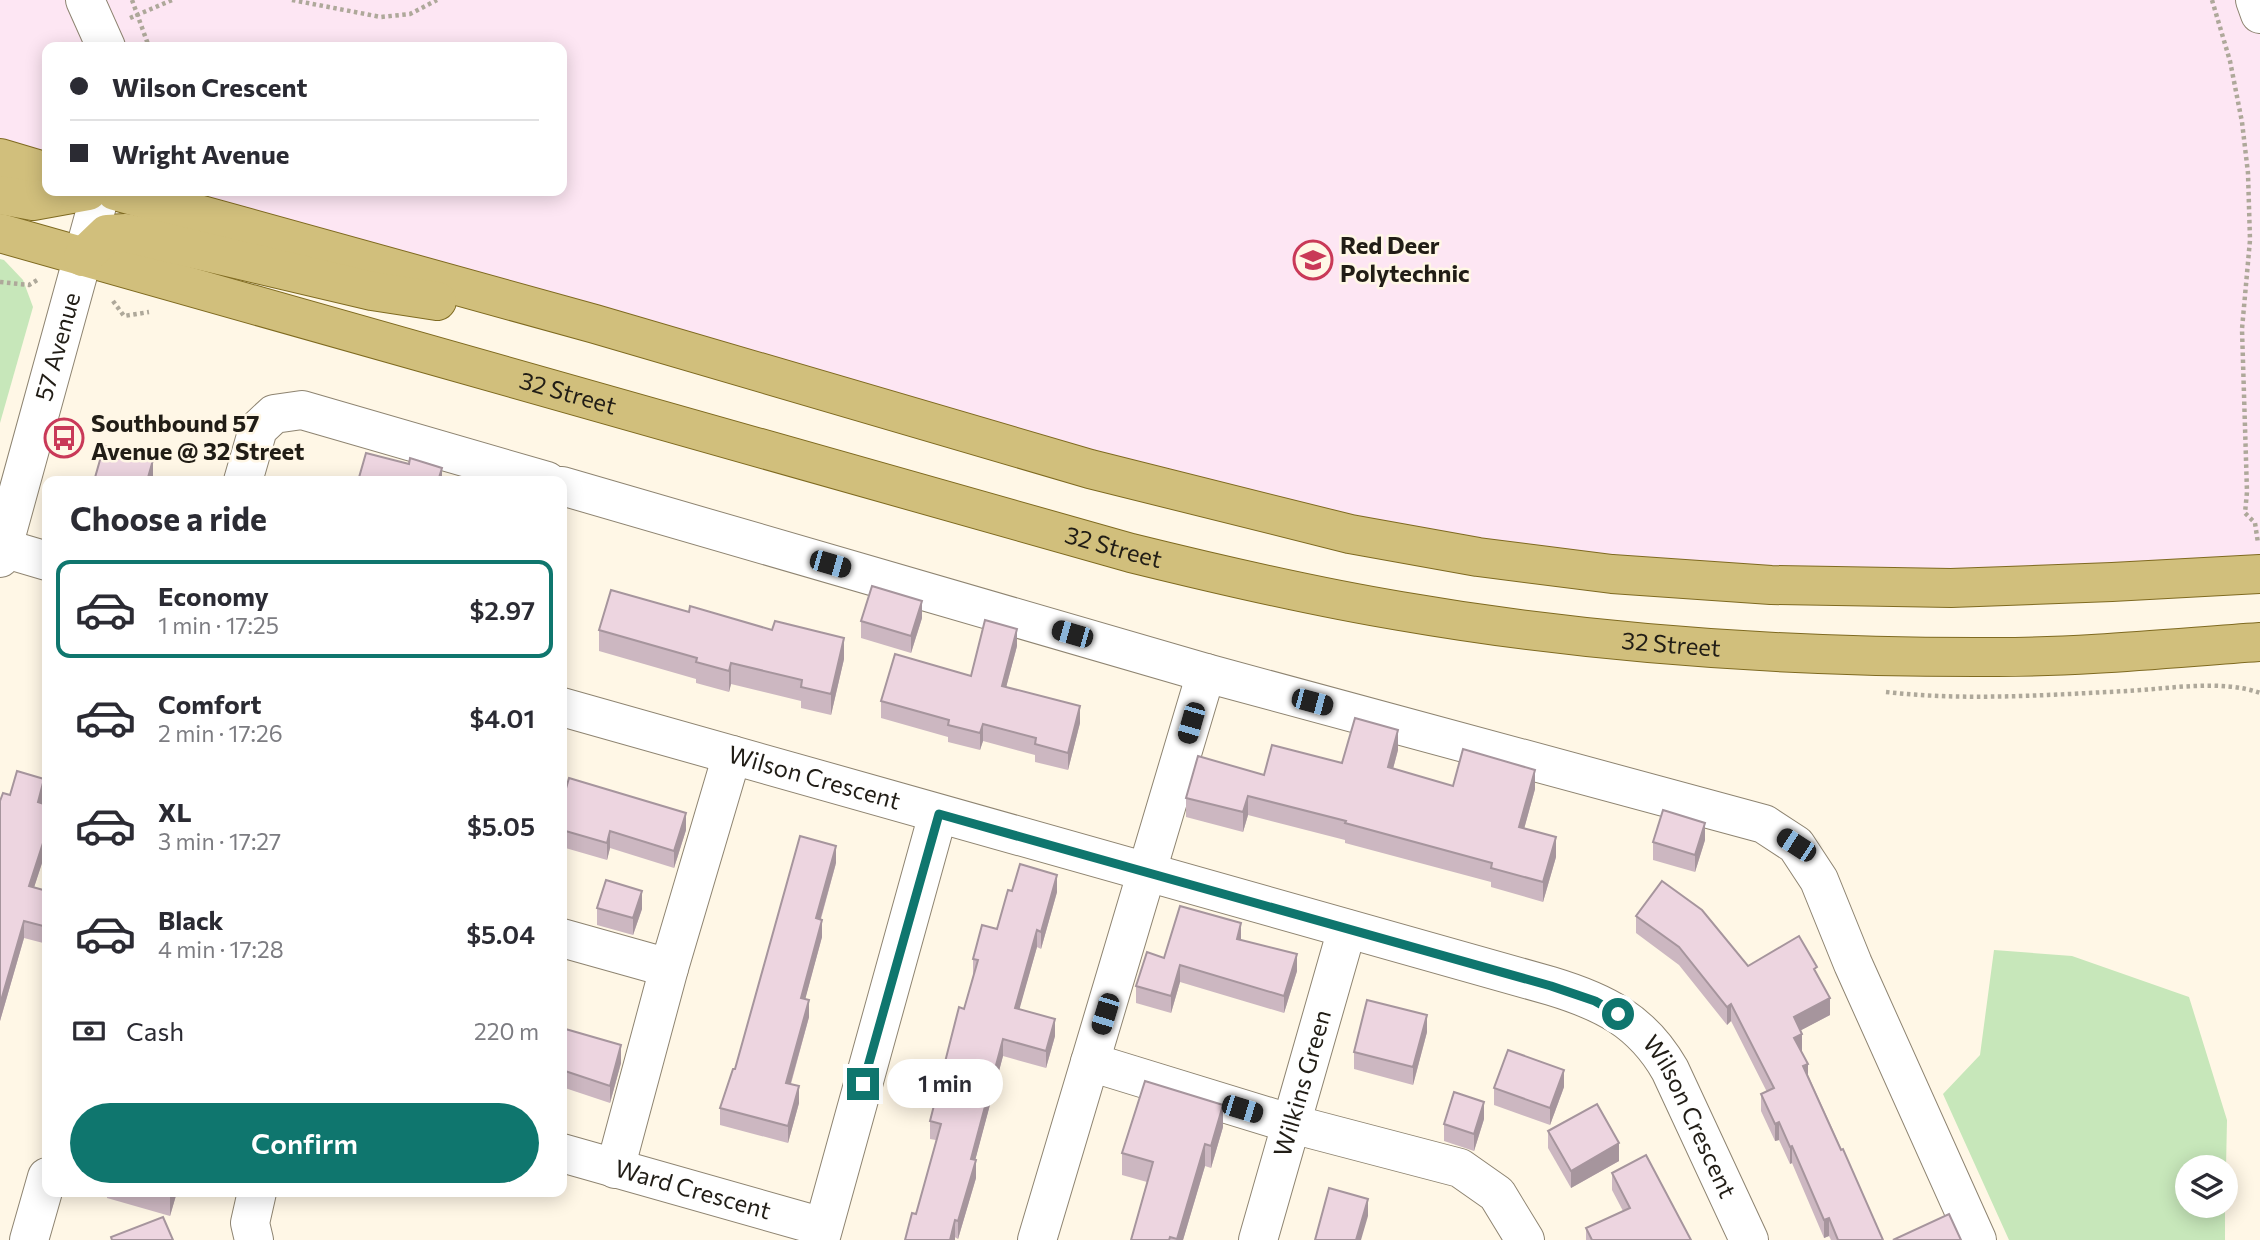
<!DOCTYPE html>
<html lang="en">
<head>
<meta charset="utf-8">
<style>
  :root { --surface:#fff; --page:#f2f2f3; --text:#2b2b33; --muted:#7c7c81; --line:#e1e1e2; --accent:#0f766e }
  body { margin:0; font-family:Commissioner,sans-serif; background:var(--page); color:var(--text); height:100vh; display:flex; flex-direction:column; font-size:26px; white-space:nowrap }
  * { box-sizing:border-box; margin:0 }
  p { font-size:23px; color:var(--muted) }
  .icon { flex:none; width:38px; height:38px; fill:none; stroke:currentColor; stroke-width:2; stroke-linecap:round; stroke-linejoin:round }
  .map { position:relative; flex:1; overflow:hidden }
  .details { position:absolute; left:42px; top:476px; width:525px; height:721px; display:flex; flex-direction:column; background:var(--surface); border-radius:14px; box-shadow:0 4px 18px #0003 }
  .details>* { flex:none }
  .guide { position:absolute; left:42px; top:42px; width:525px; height:154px; border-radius:14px; box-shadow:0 4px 18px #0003; display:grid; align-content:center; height:154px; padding:0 28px; background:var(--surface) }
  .fabs { position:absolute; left:2175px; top:1155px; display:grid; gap:14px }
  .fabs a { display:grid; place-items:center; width:63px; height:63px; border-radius:50%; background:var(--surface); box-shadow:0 4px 18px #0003; font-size:35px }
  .end { position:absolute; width:32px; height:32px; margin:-16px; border:9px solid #0f766e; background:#fff; box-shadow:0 0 0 4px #fff }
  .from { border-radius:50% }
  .bubble { position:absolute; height:49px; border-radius:24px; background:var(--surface); box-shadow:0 4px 18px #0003; font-size:23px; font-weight:600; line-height:49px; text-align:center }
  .car { position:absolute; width:21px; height:42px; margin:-21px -10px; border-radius:9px; box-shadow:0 0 5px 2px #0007; background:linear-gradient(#222 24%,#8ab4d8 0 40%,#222 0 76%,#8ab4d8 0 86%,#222 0) }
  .guide b { display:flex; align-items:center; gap:24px; height:66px; font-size:26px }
  .guide b+b { border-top:2px solid var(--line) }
  .guide i { width:18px; height:18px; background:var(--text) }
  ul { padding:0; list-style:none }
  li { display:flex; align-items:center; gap:21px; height:98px; margin:0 14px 10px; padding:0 14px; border:4px solid transparent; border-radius:14px }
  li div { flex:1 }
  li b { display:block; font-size:26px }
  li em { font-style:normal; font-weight:600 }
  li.current { border-color:var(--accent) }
  li>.icon { width:63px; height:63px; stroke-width:1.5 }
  h2 { padding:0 28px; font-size:32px; line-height:84px }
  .pay { display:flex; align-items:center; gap:18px; height:77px; padding:0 28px; font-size:26px }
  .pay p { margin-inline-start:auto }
  .action { display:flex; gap:14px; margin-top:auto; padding:14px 28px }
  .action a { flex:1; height:80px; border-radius:42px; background:var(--accent); color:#fff; font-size:28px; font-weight:600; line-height:80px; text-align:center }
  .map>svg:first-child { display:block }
  .education { fill:#fde6f3 }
  .green { fill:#c7e7ba }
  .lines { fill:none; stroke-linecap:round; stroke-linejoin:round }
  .minor-casing { stroke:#8e8471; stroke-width:40 }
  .major-casing { stroke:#7f6a20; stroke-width:40 }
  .path { stroke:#aea89a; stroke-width:4.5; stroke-dasharray:3.5 3.5; stroke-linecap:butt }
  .minor { stroke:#fff; stroke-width:38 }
  .major { stroke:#d1bf7c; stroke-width:38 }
  .wall { fill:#ccb7c1 }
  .shaded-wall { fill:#a6959d }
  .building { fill:#edd5e0; stroke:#a6959d; stroke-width:2 }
  .route { stroke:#0f766e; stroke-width:9 }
  .labels { text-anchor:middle; stroke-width:5; stroke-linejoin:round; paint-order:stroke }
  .poi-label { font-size:24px; font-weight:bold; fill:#211d16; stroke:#fff7e6; text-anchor:start }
  .street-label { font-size:24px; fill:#211d16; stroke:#fff7e6 }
</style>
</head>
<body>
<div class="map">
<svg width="2260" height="1240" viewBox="0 0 2260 1240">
  <rect width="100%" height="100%" fill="#fff7e6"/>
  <!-- education -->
  <polygon class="education" points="0,0 2260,0 2260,574 2112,582 1478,557 115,191 562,191 562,47 47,47 47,172 0,158"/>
  <!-- green -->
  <g class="green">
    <polygon points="0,259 4,260 23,280 33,307 0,423"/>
    <polygon points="1994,950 2072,956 2189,997 2227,1120 2226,1168 2188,1167 2188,1206 2225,1206 2225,1240 2009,1240 1943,1094 1980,1055"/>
  </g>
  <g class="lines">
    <defs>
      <g id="minor">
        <polyline points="85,0 106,47"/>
        <polyline points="2255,0 2260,14"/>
        <polyline points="243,481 258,429 274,414 302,410 547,481"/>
        <polyline points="562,486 1206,673 1764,824 1796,845 1819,880 1853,964 1977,1240"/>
        <polyline points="3,548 47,561"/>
        <path id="s1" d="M0 558 101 191"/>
        <path id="s2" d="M562 707 1551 986C1604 1002 1642 1021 1670 1070L1749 1240"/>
        <polyline points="562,938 669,968"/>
        <polyline points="1090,1062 1292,1124 1460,1168 1497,1194 1525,1240"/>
        <path id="s3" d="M562 1153 823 1227"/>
        <polyline points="615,1169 669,968 732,755"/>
        <polyline points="29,1240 47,1177"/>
        <polyline points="254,1240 250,1223 257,1192"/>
        <polyline points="820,1240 938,814"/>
        <polyline points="1037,1240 1206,673"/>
        <path id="s4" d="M1258 1240 1347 929"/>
      </g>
      <g id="major">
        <polyline points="0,158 47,172"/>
        <polyline points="115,191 595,324 1090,469 1350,534 1478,557 1612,574 1771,585 1951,588 2112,582 2260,574"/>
        <polyline points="0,195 33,201 88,191"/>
        <path id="s5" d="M0 233 1131 553C1220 575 1309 596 1400 611 1596 645 1798 658 1997 657 2085 657 2173 648 2260 642"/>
        <polyline points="83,257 107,234 126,233 372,291 437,301"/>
      </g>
    </defs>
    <!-- minor casing -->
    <use href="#minor" class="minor-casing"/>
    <!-- major casing -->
    <use href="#major" class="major-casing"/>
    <!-- path -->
    <g class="path">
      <polyline points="132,0 149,47"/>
      <polyline points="292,0 381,17 410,14 437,0"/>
      <polyline points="2212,0 2230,61 2242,122 2248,173 2250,240 2242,329 2247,492 2245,513 2255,523 2258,543"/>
      <polyline points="130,18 172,0"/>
      <polyline points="0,282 29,285 39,279"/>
      <polyline points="113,301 124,316 149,312"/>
      <path d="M1886 692C1965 701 2047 695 2127 691 2167 689 2222 679 2260 693"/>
    </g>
    <!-- minor -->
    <use href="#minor" class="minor"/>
    <!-- major -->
    <use href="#major" class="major"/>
  </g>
  <!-- wall -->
  <g class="wall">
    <polygon points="922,618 911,653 861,638 861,621"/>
    <polygon points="599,630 844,659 831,715 801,708 801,701 731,684 729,692 696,683 696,679 599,651"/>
    <polygon points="1017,646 1006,687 1080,723 1068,770 1035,762 1035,755 983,741 980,750 948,742 948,737 881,718 881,701 971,676"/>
    <polygon points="1398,750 1393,769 1453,786 1535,789 1524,829 1556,857 1543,902 1491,887 1491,882 1345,843 1345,840 1248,815 1243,832 1186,817 1186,798"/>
    <polygon points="562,792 686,830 674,868 610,848 607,860 562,847"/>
    <polygon points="10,795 44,796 42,803 47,805 47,856 46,861 43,860 34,887 47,891 47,944 24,938 0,1021 0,801"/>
    <polygon points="1705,840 1695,872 1653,860 1653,842"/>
    <polygon points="836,863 821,919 822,937 805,999 809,1017 791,1084 799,1103 788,1143 720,1125 720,1108 735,1069"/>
    <polygon points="1012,891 1057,892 1041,949 1037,947 1019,1009 1055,1036 1046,1068 1003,1056 975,1160 976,1178 958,1239 916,1214 936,1140 930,1139 930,1121 964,1009 973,976 973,959 997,929"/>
    <polygon points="597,908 642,909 633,935 597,925"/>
    <polygon points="1636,916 1748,966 1817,974 1830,1015 1801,1030 1802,1051 1801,1052 1808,1075 1883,1240 1831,1240 1829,1236 1824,1238 1792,1163 1790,1164 1779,1140 1775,1141 1761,1111 1761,1094 1767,1092 1731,1021 1727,1025 1679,965 1636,933"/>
    <polygon points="1241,940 1297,971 1284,1013 1180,982 1171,1013 1136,1003 1136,986 1164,958"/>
    <polygon points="562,1028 621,1063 610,1103 562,1087"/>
    <polygon points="1427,1032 1413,1085 1354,1069 1354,1052"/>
    <polygon points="1564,1087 1550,1125 1494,1105 1494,1088"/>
    <polygon points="1484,1119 1474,1151 1444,1141 1444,1124"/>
    <polygon points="1223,1127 1211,1168 1205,1166 1183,1240 1131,1240 1147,1182 1122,1175 1122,1153"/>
    <polygon points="1548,1131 1619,1161 1571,1188 1548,1148"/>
    <polygon points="1612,1173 1691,1240 1586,1240 1586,1228 1623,1211 1612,1190"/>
    <polygon points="107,1192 177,1192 170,1216 107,1198"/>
  </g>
  <!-- shaded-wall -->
  <g class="shaded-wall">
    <polygon points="153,460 153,477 151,481 147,481"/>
    <polygon points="442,468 442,481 438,481"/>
    <polygon points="922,601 922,618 911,653 911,636"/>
    <polygon points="1017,629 1017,646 1002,703 1002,686"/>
    <polygon points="844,638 844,659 831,715 831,694"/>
    <polygon points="731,663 731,684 729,692 729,671"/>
    <polygon points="1080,706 1080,723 1068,770 1068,753"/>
    <polygon points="983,724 983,741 980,750 980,733"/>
    <polygon points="1398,730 1398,750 1388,787 1388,767"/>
    <polygon points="1535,770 1535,789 1519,847 1519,827"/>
    <polygon points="44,779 44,796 38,819 38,802"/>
    <polygon points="1248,796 1248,815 1243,832 1243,812"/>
    <polygon points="686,813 686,830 674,868 674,851"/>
    <polygon points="1705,823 1705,840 1695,872 1695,855"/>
    <polygon points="610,831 610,848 607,860 607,843"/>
    <polygon points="1556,837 1556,857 1543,902 1543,882"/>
    <polygon points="47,839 47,856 46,861 46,844"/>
    <polygon points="43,843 43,860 29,903 29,886"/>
    <polygon points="836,846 836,863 816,935 816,918"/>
    <polygon points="1057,875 1057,892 1041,949 1041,932"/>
    <polygon points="642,891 642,909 633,935 633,918"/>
    <polygon points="822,920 822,937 801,1015 801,998"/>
    <polygon points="24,921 24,938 0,1021 0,1004"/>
    <polygon points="1241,923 1241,940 1237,939"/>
    <polygon points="1037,930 1037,947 1015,1025 1015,1008"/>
    <polygon points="1297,954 1297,971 1284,1013 1284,996"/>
    <polygon points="1180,965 1180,982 1171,1013 1171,996"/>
    <polygon points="1830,998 1830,1015 1794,1034 1794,1017"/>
    <polygon points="809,1000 809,1017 786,1100 786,1083"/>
    <polygon points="1731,1004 1731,1021 1727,1025 1727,1007"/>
    <polygon points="1427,1015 1427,1032 1413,1085 1413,1067"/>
    <polygon points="1055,1019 1055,1036 1046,1068 1046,1051"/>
    <polygon points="1802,1034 1802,1051 1794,1055 1794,1038"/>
    <polygon points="1003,1039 1003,1056 971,1176 971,1159"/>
    <polygon points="621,1045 621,1063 610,1103 610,1086"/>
    <polygon points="1808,1064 1808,1081 1803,1066"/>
    <polygon points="1564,1070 1564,1087 1550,1125 1550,1108"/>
    <polygon points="799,1086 799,1103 788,1143 788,1126"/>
    <polygon points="1484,1102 1484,1119 1474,1151 1474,1134"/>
    <polygon points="1223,1105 1223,1127 1211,1168 1211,1146"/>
    <polygon points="1779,1122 1779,1140 1775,1141 1775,1124"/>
    <polygon points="1619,1143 1619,1161 1571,1188 1571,1171"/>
    <polygon points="1205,1144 1205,1166 1183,1240 1177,1240"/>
    <polygon points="1792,1146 1792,1163 1790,1164 1790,1147"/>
    <polygon points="976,1160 976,1178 958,1239 958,1221"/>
    <polygon points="171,1192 177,1192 170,1216 170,1194"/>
    <polygon points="1368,1199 1368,1216 1361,1240 1356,1240"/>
    <polygon points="1829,1218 1829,1236 1824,1238 1824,1220"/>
    <polygon points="955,1220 955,1240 950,1240"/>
  </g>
  <!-- building -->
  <g class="building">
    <polygon points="104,446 153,460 147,481 94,481"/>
    <polygon points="366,453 409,464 410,458 442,468 438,481 358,481"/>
    <polygon points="509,478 521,481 508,481"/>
    <polygon points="872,586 922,601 911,636 861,621"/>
    <polygon points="611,590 689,612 690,606 772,630 775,621 844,638 831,694 801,687 802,680 731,663 729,671 696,662 697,658 599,630"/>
    <polygon points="985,620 1017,629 1002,686 1080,706 1068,753 1035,744 1036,738 983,724 980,733 948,725 949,720 881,701 895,654 971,676"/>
    <polygon points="1355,718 1398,730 1388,767 1453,786 1463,749 1535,770 1519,827 1556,837 1543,882 1491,868 1492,863 1345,823 1346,821 1248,796 1243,812 1186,798 1198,756 1264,775 1272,745 1342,763"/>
    <polygon points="17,771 44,779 38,802 47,805 47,839 46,844 43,843 29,886 47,891 47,927 24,921 0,1004 0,801 3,793 10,795"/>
    <polygon points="569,778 686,813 674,851 610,831 607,843 562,830 562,792 565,792"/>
    <polygon points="1663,810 1705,823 1695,855 1653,842"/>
    <polygon points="800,836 836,846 816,918 822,920 801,998 809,1000 786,1083 799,1086 788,1126 720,1108 733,1069 735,1069"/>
    <polygon points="1020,864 1057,875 1041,932 1037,930 1015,1008 1055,1019 1046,1051 1003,1039 971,1159 976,1160 958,1221 955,1220 950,1240 905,1240 912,1213 916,1214 941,1124 930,1121 959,1007 964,1009 978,960 973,959 982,925 997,929 1008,890 1012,891"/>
    <polygon points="606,880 642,891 633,918 597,908"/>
    <polygon points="1662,881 1702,910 1748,966 1799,936 1817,967 1814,969 1830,998 1794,1017 1802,1034 1794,1038 1808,1064 1803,1066 1841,1150 1843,1149 1883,1240 1838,1240 1829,1218 1824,1220 1792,1146 1790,1147 1779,1122 1775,1124 1761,1094 1774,1088 1731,1004 1727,1007 1679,947 1636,916"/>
    <polygon points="1180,906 1241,923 1237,939 1297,954 1284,996 1180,965 1171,996 1136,986 1147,952 1164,958"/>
    <polygon points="1367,1000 1427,1015 1413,1067 1354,1052"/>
    <polygon points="562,1028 621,1045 610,1086 562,1070"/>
    <polygon points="1508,1050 1564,1070 1550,1108 1494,1088"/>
    <polygon points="1145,1081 1223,1105 1211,1146 1205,1144 1177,1239 1170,1237 1169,1240 1131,1240 1153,1162 1122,1153"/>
    <polygon points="1454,1092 1484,1102 1474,1134 1444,1124"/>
    <polygon points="1597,1104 1619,1143 1571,1171 1548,1131"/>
    <polygon points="1646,1155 1691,1240 1592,1240 1586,1228 1630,1208 1612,1173"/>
    <polygon points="1329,1188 1368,1199 1356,1240 1315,1240"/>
    <polygon points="1949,1214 1961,1240 1893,1240"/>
    <polygon points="163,1217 173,1240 112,1240 111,1237"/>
  </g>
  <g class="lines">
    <!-- route -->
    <polyline class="route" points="863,1084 939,814 1551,986 1595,1001 1618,1014"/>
  </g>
  <!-- icons -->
  <defs>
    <symbol id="university-ring" viewBox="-11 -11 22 22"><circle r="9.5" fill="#fff7e6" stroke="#c93958" stroke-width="1.5"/><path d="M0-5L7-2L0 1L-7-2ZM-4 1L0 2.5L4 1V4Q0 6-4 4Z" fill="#c93958"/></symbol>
    <symbol id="bus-ring" viewBox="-11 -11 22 22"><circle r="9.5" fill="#fff7e6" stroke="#c93958" stroke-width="1.5"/><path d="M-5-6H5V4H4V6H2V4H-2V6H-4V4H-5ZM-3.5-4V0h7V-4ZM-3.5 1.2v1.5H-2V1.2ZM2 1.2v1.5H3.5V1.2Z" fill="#c93958"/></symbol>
  </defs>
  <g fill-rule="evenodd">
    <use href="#university-ring" x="1291" y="238" width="44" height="44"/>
    <use href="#bus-ring" x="42" y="416" width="44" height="44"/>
  </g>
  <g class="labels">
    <!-- poi labels -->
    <g class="poi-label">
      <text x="1340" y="254">Red Deer<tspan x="1340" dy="28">Polytechnic</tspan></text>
      <text x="91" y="432">Southbound 57<tspan x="91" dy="28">Avenue @ 32 Street</tspan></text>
    </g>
    <!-- street labels -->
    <g class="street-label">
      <text dy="8" stroke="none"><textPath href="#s1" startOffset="219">57 Avenue</textPath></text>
      <text dy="8" stroke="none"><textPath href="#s5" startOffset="590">32 Street</textPath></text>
      <text dy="8" stroke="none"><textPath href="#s5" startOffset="1157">32 Street</textPath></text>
      <text dy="8" stroke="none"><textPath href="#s5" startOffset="1724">32 Street</textPath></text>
      <text dy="8" stroke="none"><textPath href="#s2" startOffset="262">Wilson Crescent</textPath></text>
      <text dy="8" stroke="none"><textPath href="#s4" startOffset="163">Wilkins Green</textPath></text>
      <text dy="8" stroke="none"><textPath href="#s2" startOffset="1228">Wilson Crescent</textPath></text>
      <text dy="8" stroke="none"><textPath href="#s3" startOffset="136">Ward Crescent</textPath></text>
    </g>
  </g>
</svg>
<div class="fabs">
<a><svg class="icon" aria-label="layers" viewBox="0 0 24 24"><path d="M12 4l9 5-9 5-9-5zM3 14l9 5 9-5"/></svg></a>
</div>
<i class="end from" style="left:1618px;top:1014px"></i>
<i class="end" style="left:863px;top:1084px"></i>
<div class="bubble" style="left:887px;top:1059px;width:116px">1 min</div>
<i class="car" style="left:830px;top:564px;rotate:106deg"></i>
<i class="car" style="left:1072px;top:634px;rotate:286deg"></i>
<i class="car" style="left:1312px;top:702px;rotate:105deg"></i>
<i class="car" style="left:1191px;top:723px;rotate:196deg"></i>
<i class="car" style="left:1796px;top:845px;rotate:303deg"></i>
<i class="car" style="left:1105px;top:1014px;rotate:197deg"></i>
<i class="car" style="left:1242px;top:1109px;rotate:107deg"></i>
<div class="guide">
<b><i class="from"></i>Wilson Crescent</b>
<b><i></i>Wright Avenue</b>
</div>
<section class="details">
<h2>Choose a ride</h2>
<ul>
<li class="current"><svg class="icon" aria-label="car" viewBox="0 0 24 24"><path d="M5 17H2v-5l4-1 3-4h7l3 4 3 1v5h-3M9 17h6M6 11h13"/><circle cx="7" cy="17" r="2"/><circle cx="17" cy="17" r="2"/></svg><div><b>Economy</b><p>1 min · 17:25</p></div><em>$2.97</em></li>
<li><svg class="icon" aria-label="car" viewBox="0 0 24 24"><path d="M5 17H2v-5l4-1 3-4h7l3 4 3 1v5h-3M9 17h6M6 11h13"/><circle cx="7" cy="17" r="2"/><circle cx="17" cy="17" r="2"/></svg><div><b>Comfort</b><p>2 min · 17:26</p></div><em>$4.01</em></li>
<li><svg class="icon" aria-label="car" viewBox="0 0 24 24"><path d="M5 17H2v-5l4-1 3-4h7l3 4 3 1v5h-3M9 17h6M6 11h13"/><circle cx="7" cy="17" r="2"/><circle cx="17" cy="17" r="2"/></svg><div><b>XL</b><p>3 min · 17:27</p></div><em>$5.05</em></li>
<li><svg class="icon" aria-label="car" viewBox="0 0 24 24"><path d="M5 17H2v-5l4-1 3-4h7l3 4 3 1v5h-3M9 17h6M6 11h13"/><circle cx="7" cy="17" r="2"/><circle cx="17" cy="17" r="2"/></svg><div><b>Black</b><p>4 min · 17:28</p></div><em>$5.04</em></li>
</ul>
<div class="pay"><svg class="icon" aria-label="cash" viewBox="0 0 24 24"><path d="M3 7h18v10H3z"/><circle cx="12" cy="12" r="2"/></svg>Cash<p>220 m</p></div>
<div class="action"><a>Confirm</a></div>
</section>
</div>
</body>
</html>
